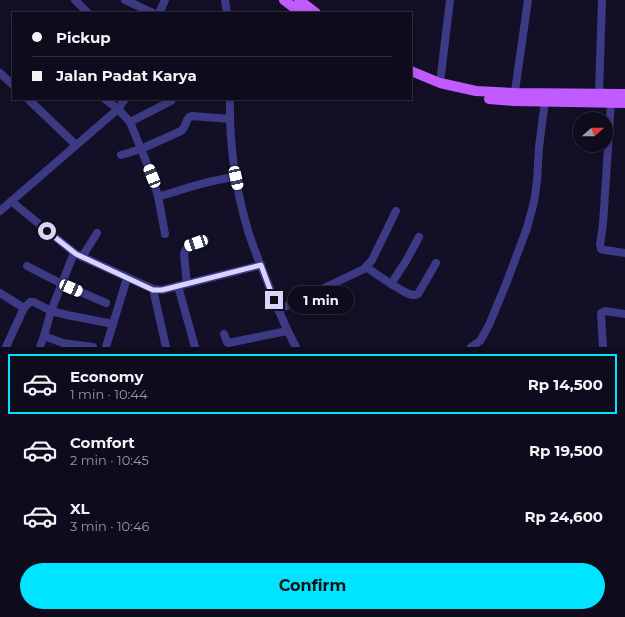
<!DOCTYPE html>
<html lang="en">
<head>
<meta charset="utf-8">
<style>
  :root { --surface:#0e0b1c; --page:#1c1929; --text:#f1f3f6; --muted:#9b9ba3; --line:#2e2b3b; --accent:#00e5ff }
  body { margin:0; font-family:Montserrat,sans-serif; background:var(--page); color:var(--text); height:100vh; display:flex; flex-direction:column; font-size:15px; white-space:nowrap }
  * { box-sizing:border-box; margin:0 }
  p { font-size:13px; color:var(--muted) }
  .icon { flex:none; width:22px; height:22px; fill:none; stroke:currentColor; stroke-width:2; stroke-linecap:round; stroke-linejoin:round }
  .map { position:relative; height:347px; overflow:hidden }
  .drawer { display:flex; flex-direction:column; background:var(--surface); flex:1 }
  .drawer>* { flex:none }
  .top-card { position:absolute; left:12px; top:12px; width:400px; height:88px; border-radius:0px; box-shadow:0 2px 10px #0003,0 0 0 1px var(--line); display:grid; align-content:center; height:88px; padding:0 20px; background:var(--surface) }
  .needle { width:26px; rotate:69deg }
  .tools { position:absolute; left:573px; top:112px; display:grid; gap:8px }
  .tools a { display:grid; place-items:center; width:40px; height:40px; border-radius:50%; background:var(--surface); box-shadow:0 2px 10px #0003,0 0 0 1px var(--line); font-size:20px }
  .end { position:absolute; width:18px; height:18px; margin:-9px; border:5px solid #d9d4ff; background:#111; box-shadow:0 0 0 2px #111 }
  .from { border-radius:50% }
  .bubble { position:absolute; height:28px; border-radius:14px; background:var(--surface); box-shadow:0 2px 10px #0003,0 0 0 1px var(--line); font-size:13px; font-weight:700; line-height:28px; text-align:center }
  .car { position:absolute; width:12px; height:24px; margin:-12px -6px; border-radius:5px; box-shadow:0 0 3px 1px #0007; background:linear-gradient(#fff 24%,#345 0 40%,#fff 0 76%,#345 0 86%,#fff 0) }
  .top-card b { display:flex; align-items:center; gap:14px; height:38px; font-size:15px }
  .top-card b+b { border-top:1px solid var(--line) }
  .top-card i { width:10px; height:10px; background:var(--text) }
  ul { padding:7px 0 0; list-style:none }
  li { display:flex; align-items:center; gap:12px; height:60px; margin:0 8px 6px; padding:0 12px; border:2px solid transparent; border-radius:0px }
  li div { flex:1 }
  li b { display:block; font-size:15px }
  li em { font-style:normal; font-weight:700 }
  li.selected { border-color:var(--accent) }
  li>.icon { width:36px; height:36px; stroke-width:1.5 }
  .primary-button { display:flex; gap:8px; margin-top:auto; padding:8px 20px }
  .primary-button a { flex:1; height:46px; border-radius:24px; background:var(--accent); color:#111; font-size:16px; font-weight:700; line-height:46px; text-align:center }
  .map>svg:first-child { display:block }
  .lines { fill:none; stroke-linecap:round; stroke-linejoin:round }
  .minor { stroke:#3d3a85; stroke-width:8 }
  .major { stroke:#c25bff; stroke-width:10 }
  .route { stroke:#d9d4ff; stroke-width:5 }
</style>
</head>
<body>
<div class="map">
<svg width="625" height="347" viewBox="0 0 625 347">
  <rect width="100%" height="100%" fill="#130f26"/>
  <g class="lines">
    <!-- minor -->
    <g class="minor">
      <polyline points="75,0 88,13"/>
      <polyline points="125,0 153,13"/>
      <polyline points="225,0 227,13"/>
      <polyline points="159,13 165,0"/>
      <polyline points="0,73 13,85"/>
      <polyline points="440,83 450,0"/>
      <polyline points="599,94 602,0"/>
      <polyline points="514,98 528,0"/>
      <polyline points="28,99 76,145"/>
      <polyline points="105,99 118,109 130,122 152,176 158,196 165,234"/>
      <path d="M230 99C229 144 236 191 249 234 255 252 262 269 269 286 277 307 285 327 296 347"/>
      <polyline points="611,102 603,224 600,245 601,249 605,250 625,253"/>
      <polyline points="130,122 171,101"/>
      <path d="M121 155 141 149 181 131C188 126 184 118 192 116L230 119"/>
      <path d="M158 197C184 189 209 180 236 177"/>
      <polyline points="11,201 76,254 153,289 162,290 178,286 261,265"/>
      <polyline points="0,211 118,109 125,99"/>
      <polyline points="82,257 97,233"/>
      <polyline points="27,266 62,284 106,303"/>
      <polyline points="366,267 391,284 406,261 419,237"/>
      <path d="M187 284 184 254C186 244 196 243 205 240"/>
      <path d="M391 284C399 288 410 298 418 294L436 263"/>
      <polyline points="178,286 195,347"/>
      <polyline points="153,289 166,347"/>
      <polyline points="0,293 24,308"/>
      <polyline points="278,310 364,269 372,260 396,211"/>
      <polyline points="224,334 227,342 228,343 287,331"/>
      <polyline points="44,336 63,343 93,347"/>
      <polyline points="6,347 24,308 30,302 34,302 51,311 67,315 113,324"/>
      <polyline points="40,347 44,336 51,311 74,253"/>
      <polyline points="106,347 127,278"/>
      <polyline points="471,347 480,341 484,334 489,325 506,284 527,228 534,202 537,181 539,147 545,101"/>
      <polyline points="603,347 601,313 605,311 625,314"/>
    </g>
    <!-- major -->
    <g class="major">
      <polyline points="284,0 301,13"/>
      <polyline points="299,0 316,13"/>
      <polyline points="411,71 440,83 476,91 514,93 625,94"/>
      <polyline points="489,99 514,101 625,103"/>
    </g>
  </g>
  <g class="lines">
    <!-- route -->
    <polyline class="route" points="47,231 76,254 153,290 162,290 178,286 261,265 274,300"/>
  </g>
</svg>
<div class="tools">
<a><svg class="needle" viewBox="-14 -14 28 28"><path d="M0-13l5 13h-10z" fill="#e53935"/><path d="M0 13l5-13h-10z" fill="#9b9ba3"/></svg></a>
</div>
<i class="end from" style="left:47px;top:231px"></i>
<i class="end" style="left:274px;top:300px"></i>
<div class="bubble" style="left:288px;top:286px;width:66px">1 min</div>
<i class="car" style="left:152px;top:176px;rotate:338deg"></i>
<i class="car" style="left:236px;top:178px;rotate:168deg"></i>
<i class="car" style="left:196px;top:243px;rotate:251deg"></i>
<i class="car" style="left:71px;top:288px;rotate:114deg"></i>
<div class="top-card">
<b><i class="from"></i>Pickup</b>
<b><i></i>Jalan Padat Karya</b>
</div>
</div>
<section class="drawer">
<ul>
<li class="selected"><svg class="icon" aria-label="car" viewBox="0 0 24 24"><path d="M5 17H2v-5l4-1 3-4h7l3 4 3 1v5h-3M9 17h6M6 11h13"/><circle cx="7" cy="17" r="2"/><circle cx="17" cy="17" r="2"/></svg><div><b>Economy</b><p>1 min · 10:44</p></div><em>Rp 14,500</em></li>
<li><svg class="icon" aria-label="car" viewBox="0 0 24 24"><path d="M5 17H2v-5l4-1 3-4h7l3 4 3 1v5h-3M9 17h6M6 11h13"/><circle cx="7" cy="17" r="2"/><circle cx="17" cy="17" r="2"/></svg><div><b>Comfort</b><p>2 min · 10:45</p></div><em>Rp 19,500</em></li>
<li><svg class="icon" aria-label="car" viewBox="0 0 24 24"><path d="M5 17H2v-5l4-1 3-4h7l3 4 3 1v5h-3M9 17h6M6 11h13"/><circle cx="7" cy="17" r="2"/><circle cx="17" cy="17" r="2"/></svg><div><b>XL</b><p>3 min · 10:46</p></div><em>Rp 24,600</em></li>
</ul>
<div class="primary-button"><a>Confirm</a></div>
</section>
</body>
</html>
